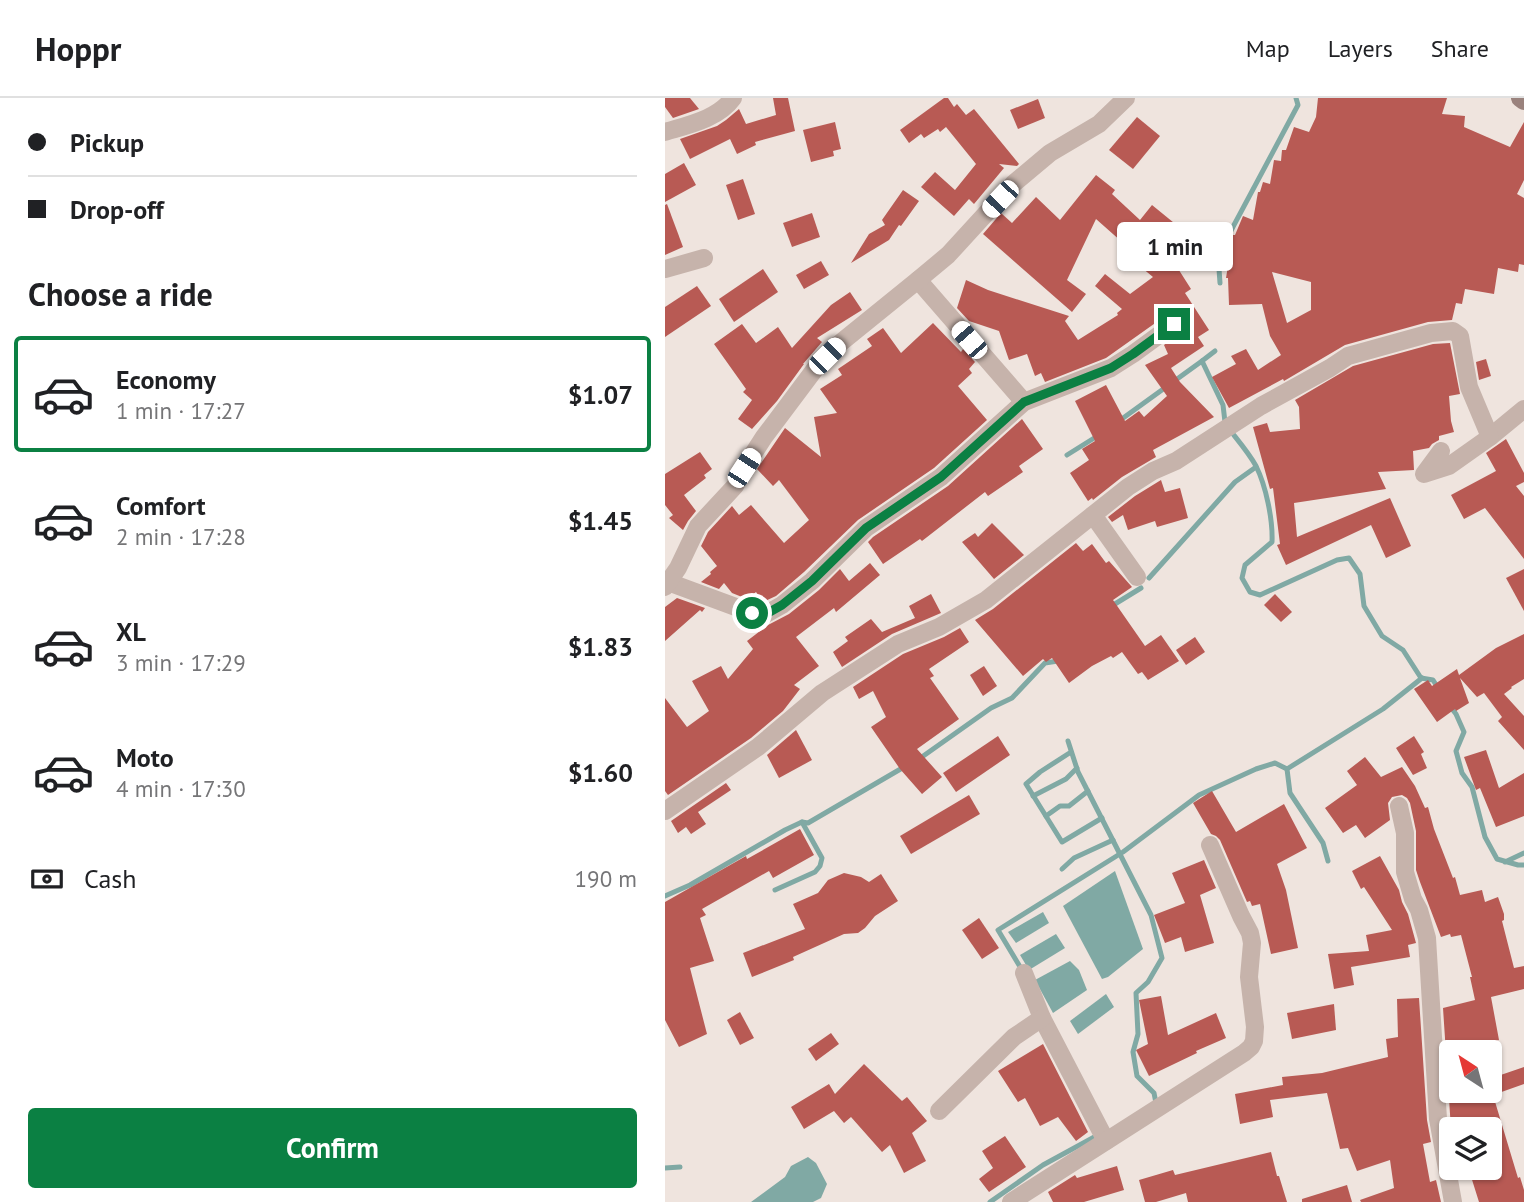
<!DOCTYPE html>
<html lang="en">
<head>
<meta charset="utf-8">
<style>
  :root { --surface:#fff; --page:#f2f2f2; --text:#202124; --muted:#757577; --line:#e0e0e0; --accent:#0b8043 }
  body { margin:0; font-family:"PT Sans",sans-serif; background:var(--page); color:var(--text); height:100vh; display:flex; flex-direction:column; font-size:26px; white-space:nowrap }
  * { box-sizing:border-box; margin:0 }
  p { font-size:23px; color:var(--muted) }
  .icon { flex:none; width:38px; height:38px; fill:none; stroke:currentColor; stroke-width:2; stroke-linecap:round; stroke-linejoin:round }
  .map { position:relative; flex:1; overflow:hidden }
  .details { display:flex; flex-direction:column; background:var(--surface); width:665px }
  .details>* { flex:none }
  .banner { display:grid; align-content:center; height:154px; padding:0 28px; background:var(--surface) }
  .needle { width:46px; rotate:324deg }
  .buttons { position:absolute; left:774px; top:942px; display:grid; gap:14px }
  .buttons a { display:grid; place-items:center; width:63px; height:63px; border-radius:7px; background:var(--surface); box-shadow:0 2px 5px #0004; font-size:35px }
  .end { position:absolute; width:32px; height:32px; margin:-16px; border:9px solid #0b8043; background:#fff; box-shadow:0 0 0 4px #fff }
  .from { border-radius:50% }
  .bubble { position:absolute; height:49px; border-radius:7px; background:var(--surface); box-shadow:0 2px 5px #0004; font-size:23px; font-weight:700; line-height:49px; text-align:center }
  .car { position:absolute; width:21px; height:42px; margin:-21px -10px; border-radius:9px; box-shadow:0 0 5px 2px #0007; background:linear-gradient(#fff 24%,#345 0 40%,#fff 0 76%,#345 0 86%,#fff 0) }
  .banner b { display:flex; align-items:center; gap:24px; height:66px; font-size:26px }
  .banner b+b { border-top:2px solid var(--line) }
  .banner i { width:18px; height:18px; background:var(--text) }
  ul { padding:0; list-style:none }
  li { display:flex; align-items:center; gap:21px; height:116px; margin:0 14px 10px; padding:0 14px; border:4px solid transparent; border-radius:7px }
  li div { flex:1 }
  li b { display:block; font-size:26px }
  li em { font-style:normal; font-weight:700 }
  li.active { border-color:var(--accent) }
  li>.icon { width:63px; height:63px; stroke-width:1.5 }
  h2 { padding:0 28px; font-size:32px; line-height:84px }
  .pay { display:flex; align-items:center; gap:18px; height:77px; padding:0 28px; font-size:26px }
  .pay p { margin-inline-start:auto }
  .button { display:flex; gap:14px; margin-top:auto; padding:14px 28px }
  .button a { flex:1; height:80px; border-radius:7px; background:var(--accent); color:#fff; font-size:28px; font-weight:700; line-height:80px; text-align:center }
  header { display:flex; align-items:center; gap:42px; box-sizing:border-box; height:98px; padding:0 35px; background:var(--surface); border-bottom:2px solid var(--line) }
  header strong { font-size:33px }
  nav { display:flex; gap:38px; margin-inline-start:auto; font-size:24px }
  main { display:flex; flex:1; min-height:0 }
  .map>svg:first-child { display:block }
  .water { fill:#80a9a4 }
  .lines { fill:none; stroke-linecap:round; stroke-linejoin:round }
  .stream { stroke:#80a9a4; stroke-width:5 }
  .building { fill:#b85a54; fill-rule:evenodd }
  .street { stroke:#c6b3ab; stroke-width:18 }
  .secondary { stroke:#9a827d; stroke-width:18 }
  .route { stroke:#0b8043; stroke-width:9 }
</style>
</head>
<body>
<header>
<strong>Hoppr</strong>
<nav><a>Map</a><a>Layers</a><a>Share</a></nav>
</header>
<main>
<section class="details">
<div class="banner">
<b><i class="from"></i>Pickup</b>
<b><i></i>Drop-off</b>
</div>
<h2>Choose a ride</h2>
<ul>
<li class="active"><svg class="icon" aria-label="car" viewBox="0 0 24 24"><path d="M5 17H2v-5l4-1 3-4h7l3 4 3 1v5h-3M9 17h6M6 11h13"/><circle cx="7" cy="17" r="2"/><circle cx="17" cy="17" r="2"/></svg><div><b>Economy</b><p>1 min · 17:27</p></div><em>$1.07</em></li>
<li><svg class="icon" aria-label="car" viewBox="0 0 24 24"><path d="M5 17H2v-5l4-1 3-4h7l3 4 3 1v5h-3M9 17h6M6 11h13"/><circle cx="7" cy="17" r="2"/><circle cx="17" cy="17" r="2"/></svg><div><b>Comfort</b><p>2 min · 17:28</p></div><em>$1.45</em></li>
<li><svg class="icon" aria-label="car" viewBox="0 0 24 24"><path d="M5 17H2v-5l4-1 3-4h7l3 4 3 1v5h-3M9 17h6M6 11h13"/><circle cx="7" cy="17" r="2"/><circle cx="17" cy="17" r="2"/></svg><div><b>XL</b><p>3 min · 17:29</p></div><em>$1.83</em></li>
<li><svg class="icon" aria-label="car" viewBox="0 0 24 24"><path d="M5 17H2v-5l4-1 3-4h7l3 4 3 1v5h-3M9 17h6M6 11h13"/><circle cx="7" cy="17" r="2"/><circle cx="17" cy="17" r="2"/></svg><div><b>Moto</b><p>4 min · 17:30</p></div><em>$1.60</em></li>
</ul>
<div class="pay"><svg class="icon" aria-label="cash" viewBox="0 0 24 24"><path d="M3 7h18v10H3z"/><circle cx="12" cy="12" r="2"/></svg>Cash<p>190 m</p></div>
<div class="button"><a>Confirm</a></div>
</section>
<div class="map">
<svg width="859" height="1104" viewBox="0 0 859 1104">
  <rect width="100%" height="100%" fill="#efe4de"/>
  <!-- water -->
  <g class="water">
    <polygon points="450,773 478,851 443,879 437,881 398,808"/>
    <polygon points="378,814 384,825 351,845 343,834"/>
    <polygon points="391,836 400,850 364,872 355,857"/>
    <polygon points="405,863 414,872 422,892 388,915 370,882"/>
    <polygon points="441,896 449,909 413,936 405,923"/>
    <polygon points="143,1059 151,1065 162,1086 156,1100 148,1104 86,1104 120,1079 126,1068"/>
  </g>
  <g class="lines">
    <!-- stream -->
    <g class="stream">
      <polyline points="555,185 553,157 633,7 631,0"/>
      <polyline points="550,253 537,263 558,307 560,324"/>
      <polyline points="454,323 537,263"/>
      <path d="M568 336C576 346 585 357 591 368 601 388 608 422 607 444L580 467 577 480 585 494 595 497 672 462 684 460 695 476 699 508 717 538 738 552 756 580 768 582 773 590"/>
      <polyline points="402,357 434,337"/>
      <polyline points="484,480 570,384 591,369"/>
      <polyline points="445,509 476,490"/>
      <polyline points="784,607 791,616 799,634 791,653 797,675 807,689 820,739 832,761 853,767 859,767"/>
      <polyline points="403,643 413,674 486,817 497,860 483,884 471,895 473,936 468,954 472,978 489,995 491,1005 488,1007"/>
      <polyline points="406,654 375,674 361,686 397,744 437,720"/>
      <polyline points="254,661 326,610 347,600 380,565 393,563 395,561"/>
      <polyline points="368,698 401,681 412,670"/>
      <polyline points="381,718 395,708 404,708 423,693"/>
      <polyline points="663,763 658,745 625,695 622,671 718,611 757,580"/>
      <polyline points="840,764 859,755"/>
      <polyline points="397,771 409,760 448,742"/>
      <polyline points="110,792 150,774 155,768 157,760 137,724"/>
      <polyline points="0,798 25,787 120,732 137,724 143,725 239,669"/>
      <polyline points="357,872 333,832 458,754 534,697 591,671 610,665 622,671"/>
      <polyline points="0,1070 15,1069"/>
      <polyline points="325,1104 378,1067 433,1037"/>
    </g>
  </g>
  <!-- building -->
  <g class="building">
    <polygon points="0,0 25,0 34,11 8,20 0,9"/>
    <polygon points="108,0 123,0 130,33 90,44 91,47 72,56 65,41 25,61 15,41 52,28 61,22 74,11 81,26 111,17"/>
    <polygon points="279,0 283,0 289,9 292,6 301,17 309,11 354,66 352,68 334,66 339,70 309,106 304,101 289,118 256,89 270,74 290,92 311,66 281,29 275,34 273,31 259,40 256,36 244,45 235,32"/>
    <path d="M653 0H782L777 16 800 18 799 29 845 49 859 24V82L852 96 859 100V167L854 166 853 174 833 170 829 196 800 191 797 206 791 205 787 222 763 224 680 247 619 283 618 281 564 310 547 279 571 266 566 258 581 251 593 272 616 257 605 238 597 206 564 207 563 180H561L568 137H570L578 118 588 122 593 94H595L598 84 605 86 609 62 616 63 617 52H621L629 29 644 34 651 19ZM607 174 646 184V212L622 225Z"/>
    <polygon points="373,1 380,20 353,31 345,12"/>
    <polygon points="472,19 495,38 468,71 444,52"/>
    <polygon points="170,24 176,51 168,53 169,58 146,64 138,32"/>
    <polygon points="19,65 31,87 0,104 0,76"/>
    <polygon points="431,77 450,92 447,96 475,122 487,107 514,129 529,147 521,153 525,158 512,169 526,191 520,195 544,232 533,239 539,248 506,270 515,284 549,319 488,352 491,359 457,379 428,402 427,400 423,403 405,375 424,362 417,351 430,343 410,303 441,287 460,323 474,313 479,319 502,298 480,267 503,256 499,247 519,231 520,225 519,220 513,215 503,216 441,260 380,284 376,275 370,278 362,256 344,262 334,233 304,223 292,210 301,182 323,192 404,218 400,223 413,242 453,217 452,215 457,211 430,188 440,176 465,196 488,179 453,150 457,144 431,121 402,182 421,196 407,214 318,136 336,115 347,125 371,99 395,122"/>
    <polygon points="78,81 90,116 73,122 61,87"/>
    <polygon points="238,92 254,103 236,128 234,127 224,142 186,165 204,136 220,127 217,122"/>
    <polygon points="2,106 18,149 0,157 0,107"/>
    <polygon points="147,115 155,139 127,149 118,125"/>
    <polygon points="156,163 164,177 139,191 131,177"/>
    <polygon points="98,171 113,194 69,224 54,201"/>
    <polygon points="32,188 46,208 0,239 0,209"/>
    <polygon points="185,194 197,212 152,240 157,244 138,266 139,266 112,303 87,331 73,321 87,302 78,294 81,291 49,246 77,226 91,245 113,229 127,250 166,207"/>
    <polygon points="268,225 296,254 298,251 310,264 304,271 307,275 293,288 322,322 269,370 193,422 139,474 111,498 98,504 91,494 82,501 67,495 59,485 54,491 36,484 46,476 45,474 52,468 36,448 43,434 67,408 74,417 86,407 119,445 144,422 114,382 108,388 92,371 120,330 156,359 149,319 172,315 155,291 177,277 173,271 207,248 202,241 218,230 236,255"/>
    <polygon points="785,245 795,296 784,298 786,323 789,334 774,338 774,342 767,346 764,350 748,353 749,372 713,374 721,391 629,405 632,439 725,400 746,448 721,460 706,427 621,467 612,447 615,446 608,390 605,391 588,329 602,325 605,334 635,331 634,309 630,302 688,268 768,246"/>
    <polygon points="821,261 826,278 814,282 811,264"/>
    <polygon points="357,321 378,351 354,368 358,374 323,398 320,394 257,443 255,441 218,466 203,444 208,439 283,388"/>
    <polygon points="841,341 859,375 859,384 851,388 859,398 859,461 820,410 799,421 786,397 831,373 821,355"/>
    <polygon points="35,354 47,371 39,377 41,380 19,397 31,413 23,423 18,432 4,420 8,417 0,407 0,376"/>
    <polygon points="496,382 500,394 515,390 523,420 492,429 490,423 463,432 458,417 447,424 443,419 470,398"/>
    <polygon points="327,425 359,457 329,481 297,444 310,435 313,439"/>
    <polygon points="411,445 418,453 427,446 441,465 444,463 467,489 448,502 480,548 496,537 514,563 483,582 477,574 473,576 457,554 448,560 446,558 427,568 404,585 387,560 381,564 378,561 358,578 310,522 328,511"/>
    <polygon points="205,465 215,477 171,514 169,510 131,539 154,568 129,587 135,591 118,613 86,640 3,697 0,693 0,600 22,629 44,613 27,583 56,568 63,581 88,551 82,543 103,527 124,516 154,492 175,471 184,483"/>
    <polygon points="859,471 859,513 841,480"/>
    <polygon points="266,496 276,515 227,536 177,569 168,554 183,543 180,539 206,521 217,534 250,520 244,508"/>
    <polygon points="610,496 627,514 616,524 599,507"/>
    <polygon points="12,500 40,510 37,514 35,512 0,543 0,509"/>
    <polygon points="295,530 304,544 264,571 269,578 265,580 294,621 252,651 277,679 257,696 235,671 206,629 221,619 208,593 194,601 188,589 238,556 279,539"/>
    <polygon points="859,536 859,581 846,589 847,590 839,596 859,618 859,652 833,623 837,619 819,595 812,599 795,580 804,605 791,613 790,611 772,624 749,591 763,582 767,588 792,571 794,577 831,550"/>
    <polygon points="530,539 540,554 521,567 511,552"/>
    <polygon points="319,568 332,588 318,598 305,577"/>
    <polygon points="131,632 147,662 114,680 102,657"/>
    <polygon points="333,638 345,657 291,694 278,675"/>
    <polygon points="749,638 759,654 756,656 762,670 748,677 731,650"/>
    <polygon points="821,652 834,690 859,675 859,718 831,729 815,690 811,692 799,659"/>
    <polygon points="700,659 716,679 737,669 750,688 760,710 763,709 769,731 788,780 790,779 795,797 817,792 820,804 833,799 839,816 839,822 837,823 849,870 859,868 859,891 826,899 834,942 818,946 819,949 786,954 786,992 824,992 824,981 859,969 859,986 828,997 853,1080 855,1079 859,1092 859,1104 814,1104 803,1069 824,1069 824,1031 786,1031 778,910 810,902 805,879 807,879 796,837 786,839 785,836 776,839 755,784 751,772 751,733 745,705 742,700 737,697 727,699 723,705 725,722 700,740 691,727 678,735 660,710 692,687 682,673"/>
    <polygon points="61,685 66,692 33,714 41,726 26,736 21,729 13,735 6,723"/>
    <polygon points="547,693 571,734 619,706 642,750 612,766 621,792 633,850 606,856 595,806 587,808 585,803 582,804 555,742 551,738 546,736 528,705"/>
    <polygon points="304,697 315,716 246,756 235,738"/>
    <polygon points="135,731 149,757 108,780 104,773 37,811 41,817 35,820 49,863 25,870 42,936 14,949 0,922 0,804 81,758 82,761"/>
    <polygon points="715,758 734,792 737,804 743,816 751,845 743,847 745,859 686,869 689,887 669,891 663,856 704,853 701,837 727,832 699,789 696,791 687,773"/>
    <polygon points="539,762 551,790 535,797 549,845 520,854 516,839 500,845 489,817 520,805 507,775"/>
    <polygon points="179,775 196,779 204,784 216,776 233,803 210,818 200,830 193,835 179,836 128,859 129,862 87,879 78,855 140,831 128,806 153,795 163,782"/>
    <polygon points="314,820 334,850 317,861 297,832"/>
    <polygon points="496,898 503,937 551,915 561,940 531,953 532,955 484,978 471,952 483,946 474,902"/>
    <polygon points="754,900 762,1022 766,1044 758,1046 765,1084 771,1082 776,1104 696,1104 695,1102 729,1090 725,1062 692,1073 683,1050 675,1051 662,995 605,1002 608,1019 575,1026 570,996 618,987 617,979 657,975 723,959 721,941 733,939 732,901"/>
    <polygon points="669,906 671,932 627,941 622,915"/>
    <polygon points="75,914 89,940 75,947 62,922"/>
    <polygon points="166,935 174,946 151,963 143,951"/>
    <polygon points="378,946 423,1034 411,1043 393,1019 375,1028 360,1000 353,1004 333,973"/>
    <polygon points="199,966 237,1003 242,999 262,1023 247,1035 261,1063 239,1075 225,1047 217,1054 186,1019 179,1025 169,1013 139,1031 126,1009 164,986 170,996"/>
    <polygon points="340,1038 361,1069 324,1094 314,1081 328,1070 317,1053"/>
    <polygon points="606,1054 612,1078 614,1078 622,1104 523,1104 521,1095 491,1104 480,1104 474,1082 508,1072 510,1077"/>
    <polygon points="452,1068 459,1092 419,1104 388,1104 383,1094 410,1077 412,1080"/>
    <polygon points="682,1087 687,1104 637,1104 637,1101"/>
  </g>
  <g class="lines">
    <!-- street -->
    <g class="street">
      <path d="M0 34C23 27 53 21 68 0"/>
      <polyline points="0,171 39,160"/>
      <polyline points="253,182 359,304"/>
      <polyline points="776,353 759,376 784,368 825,339 859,311"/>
      <polyline points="428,417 472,479"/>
      <polyline points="3,484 87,515 101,516 117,507 147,483 201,430 276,379 359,304 446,270 468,256 509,226"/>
      <polyline points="0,489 13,470 33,428 70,388 79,370 99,339 150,271 174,246 253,182 283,157 348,86 385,55 434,26 461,0"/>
      <polyline points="734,708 740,735 740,774 748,801 754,812 762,840 773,1021 788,1104"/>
      <polyline points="0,713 93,649 157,595 233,546 274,529 321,502 463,389 488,373 511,363 596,308 665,270 683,258 766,235 788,233 795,238 804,289 825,339"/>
      <polyline points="359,875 377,920 441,1043"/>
      <polyline points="274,1013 349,939 377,920"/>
      <polyline points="346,1104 579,955 586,949 589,943 590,929 584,879 587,845 585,835 576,818 545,747"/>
    </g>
    <!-- secondary -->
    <polyline class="secondary" points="855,0 859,3"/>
  </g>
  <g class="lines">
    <!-- route -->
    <polyline class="route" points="87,515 101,516 117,507 147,483 201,430 276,379 359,304 446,270 468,256 509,226"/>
  </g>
</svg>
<div class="buttons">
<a><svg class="needle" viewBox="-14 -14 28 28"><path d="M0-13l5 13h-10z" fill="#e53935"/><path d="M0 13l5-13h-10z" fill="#757577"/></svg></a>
<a><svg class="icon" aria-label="layers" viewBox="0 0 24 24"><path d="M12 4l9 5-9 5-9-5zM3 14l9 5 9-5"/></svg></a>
</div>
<i class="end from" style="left:87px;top:515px"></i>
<i class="end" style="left:509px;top:226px"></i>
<div class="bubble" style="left:452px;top:124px;width:116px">1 min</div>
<i class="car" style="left:335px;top:101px;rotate:223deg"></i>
<i class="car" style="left:304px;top:242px;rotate:319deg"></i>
<i class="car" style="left:162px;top:258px;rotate:45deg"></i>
<i class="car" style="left:79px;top:370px;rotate:33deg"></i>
</div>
</main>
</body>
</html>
